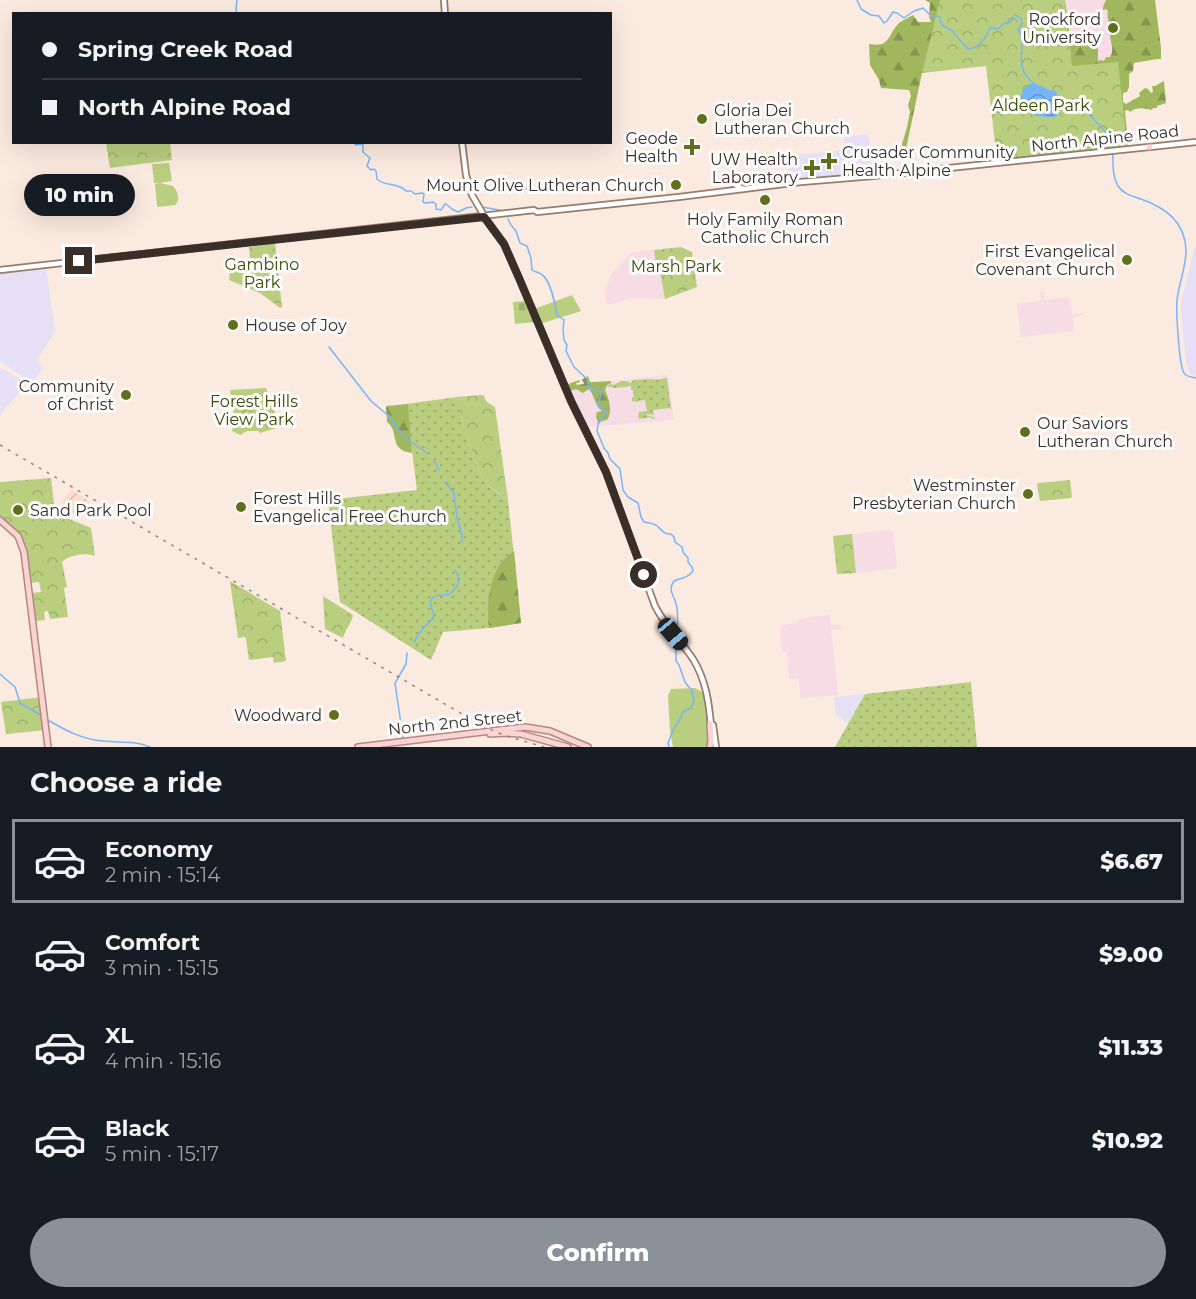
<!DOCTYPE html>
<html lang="en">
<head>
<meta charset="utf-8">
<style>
  :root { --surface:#171b24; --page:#20242c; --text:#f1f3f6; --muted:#9ea1a6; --line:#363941; --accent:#8c9099 }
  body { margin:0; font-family:Montserrat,sans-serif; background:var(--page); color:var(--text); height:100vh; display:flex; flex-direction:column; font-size:22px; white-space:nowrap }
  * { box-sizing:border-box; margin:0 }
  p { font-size:20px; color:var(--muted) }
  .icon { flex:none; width:33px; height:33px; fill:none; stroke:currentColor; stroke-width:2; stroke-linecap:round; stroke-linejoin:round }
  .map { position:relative; height:747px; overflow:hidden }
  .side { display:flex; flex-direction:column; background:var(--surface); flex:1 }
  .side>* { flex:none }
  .guide { position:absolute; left:12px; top:12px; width:600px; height:132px; border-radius:0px; box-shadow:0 6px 24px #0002; display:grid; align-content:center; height:132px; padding:0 30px; background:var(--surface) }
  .end { position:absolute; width:27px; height:27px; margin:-14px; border:8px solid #392e28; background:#fff; box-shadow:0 0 0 3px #fff }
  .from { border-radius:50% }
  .bubble { position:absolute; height:42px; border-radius:21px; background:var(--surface); box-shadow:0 6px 24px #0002; font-size:20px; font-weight:800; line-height:42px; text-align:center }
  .car { position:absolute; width:18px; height:36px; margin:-18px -9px; border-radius:8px; box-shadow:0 0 4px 2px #0007; background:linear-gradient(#222 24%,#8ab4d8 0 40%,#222 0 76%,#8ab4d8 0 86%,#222 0) }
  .guide b { display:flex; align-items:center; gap:21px; height:57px; font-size:22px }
  .guide b+b { border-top:2px solid var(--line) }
  .guide i { width:15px; height:15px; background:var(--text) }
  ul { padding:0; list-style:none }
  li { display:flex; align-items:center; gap:18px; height:84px; margin:0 12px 9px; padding:0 18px; border:3px solid transparent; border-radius:0px }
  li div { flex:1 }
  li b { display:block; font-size:22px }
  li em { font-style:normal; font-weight:800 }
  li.active { border-color:var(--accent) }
  li>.icon { width:54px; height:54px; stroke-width:1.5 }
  h2 { padding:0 30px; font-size:27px; line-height:72px }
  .primary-button { display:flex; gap:12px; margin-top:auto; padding:12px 30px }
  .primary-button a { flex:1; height:69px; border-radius:36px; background:var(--accent); color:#fff; font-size:24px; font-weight:800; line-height:69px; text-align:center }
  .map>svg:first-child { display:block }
  .commercial { fill:#e5e0f6 }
  .industrial { fill:url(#industrial-furrows) }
  .education { fill:#f5dce5 }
  .grass { fill:url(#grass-dots) }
  .forest { fill:url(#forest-firs) }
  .cemetery { fill:url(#cemetery-stones) }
  .park { fill:url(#park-crowns) }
  .garden { fill:#b9ce7f }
  .water { fill:url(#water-waves) }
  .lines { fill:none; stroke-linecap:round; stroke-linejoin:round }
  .stream { stroke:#77b5fa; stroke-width:1.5 }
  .secondary-casing { stroke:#977d6d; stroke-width:8 }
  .primary-casing { stroke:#b48784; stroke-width:8 }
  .secondary { stroke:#fff; stroke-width:4.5 }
  .primary { stroke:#fad4d3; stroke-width:5 }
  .rail { stroke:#93857c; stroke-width:1.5; stroke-dasharray:3 6; stroke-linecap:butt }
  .route { stroke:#392e28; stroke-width:8 }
  .poi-dot { fill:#5f6f1c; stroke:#fbfbfb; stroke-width:2 }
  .labels { text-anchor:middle; stroke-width:6; stroke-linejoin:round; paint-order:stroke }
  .poi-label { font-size:16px; fill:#392e28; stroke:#fbfbfb; text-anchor:end }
  .park-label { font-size:16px; fill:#3b4903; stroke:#fbfbfb }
  .street-label { font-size:16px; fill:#392e28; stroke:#fbfbfb }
</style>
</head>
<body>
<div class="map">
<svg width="1196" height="747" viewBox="0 0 1196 747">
  <defs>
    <pattern id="industrial-furrows" width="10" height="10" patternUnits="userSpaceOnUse" patternTransform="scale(1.5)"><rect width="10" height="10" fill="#fbdecd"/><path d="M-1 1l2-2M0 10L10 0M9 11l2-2" fill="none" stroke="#d8bfb0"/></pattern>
    <pattern id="grass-dots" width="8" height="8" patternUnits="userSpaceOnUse" patternTransform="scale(1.5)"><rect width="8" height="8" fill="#b9ce7f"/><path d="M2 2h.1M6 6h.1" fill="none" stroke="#a0b16e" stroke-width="1.8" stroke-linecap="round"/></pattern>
    <pattern id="forest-firs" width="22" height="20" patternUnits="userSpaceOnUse" patternTransform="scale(1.5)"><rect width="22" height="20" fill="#a0b75e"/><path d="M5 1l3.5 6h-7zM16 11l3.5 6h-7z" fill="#83954e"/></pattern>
    <pattern id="cemetery-stones" width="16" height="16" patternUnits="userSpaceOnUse" patternTransform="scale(1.5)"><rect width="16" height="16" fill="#b9ce7f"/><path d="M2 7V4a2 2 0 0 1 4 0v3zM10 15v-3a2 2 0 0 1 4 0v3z" fill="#a0b16e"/></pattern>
    <pattern id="park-crowns" width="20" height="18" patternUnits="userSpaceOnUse" patternTransform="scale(1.5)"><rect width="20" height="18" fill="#b9ce7f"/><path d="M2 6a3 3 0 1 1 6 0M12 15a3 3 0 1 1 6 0" fill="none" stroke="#a0b16e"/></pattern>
    <pattern id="water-waves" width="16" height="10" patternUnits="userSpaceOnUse" patternTransform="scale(1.5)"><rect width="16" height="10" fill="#77b5fa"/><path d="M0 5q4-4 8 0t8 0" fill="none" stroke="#6394ca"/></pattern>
  </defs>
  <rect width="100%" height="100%" fill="#fbeadf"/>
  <!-- commercial -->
  <g class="commercial">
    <polygon points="868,134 873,174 852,176 850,174 848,167 844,137"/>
    <polygon points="841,150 845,177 791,181 790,180 787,156"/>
    <polygon points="1195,246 1196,247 1196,376 1190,374 1186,363 1181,310 1182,299"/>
    <polygon points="46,268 54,324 56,330 36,361 44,367 32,383 0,361 0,274"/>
    <polygon points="0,367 26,384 0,415"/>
    <polygon points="865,694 848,724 836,714 834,697"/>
  </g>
  <!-- industrial -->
  <polygon class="industrial" points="71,489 90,502 83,514 81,513 79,517 60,506 70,490"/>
  <!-- education -->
  <g class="education">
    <polygon points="1065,0 1154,0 1161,56 1072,66"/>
    <polygon points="654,250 657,272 660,272 665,299 632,298 607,305 605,290 612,274 632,252"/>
    <polygon points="1044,291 1045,300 1070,297 1072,314 1082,313 1082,315 1073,317 1074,331 1021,337 1017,304 1041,301 1040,292"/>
    <polygon points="668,375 674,420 585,427 567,386"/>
    <polygon points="893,530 897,568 856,573 852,534"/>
    <polygon points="830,615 831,625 841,625 841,629 831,630 838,695 801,698 798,678 789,679 787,652 782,652 780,626 796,623 798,620 807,619 808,617"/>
  </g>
  <!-- grass -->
  <g class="grass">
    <path d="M667 378 671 409 669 408 653 410 654 415 647 414 646 415 656 418 652 419 650 417 640 419 638 417 639 412 647 411 645 400 638 401V402L632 401V397H634L633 390H631V386L615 388 606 386 611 384 614 385C618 382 626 379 630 383L634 380 653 379 654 380Z"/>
    <path d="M457 397C461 418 475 471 489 486 494 491 502 495 508 500L521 623 489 628 443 632 431 660 340 602 328 500 417 490 406 404Z"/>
    <polygon points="971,682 977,747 835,747 865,694"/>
  </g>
  <!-- forest -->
  <g class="forest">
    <path d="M925 0H1065L1070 36 1076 40 1084 39 1086 35 1100 40 1098 48V61L1101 60 1104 61 1106 57H1110C1115 49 1110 43 1110 34 1110 33 1111 31 1111 30 1111 22 1106 21 1108 11L1106 9 1103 10V7L1106 0H1155L1161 48V59H1157L1134 63 1133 71 1129 74V87L1127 92 1123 93V102L1126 104 1140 96 1139 93 1145 88 1148 89 1151 93 1153 92 1152 86H1155L1164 81 1166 103 1157 106V108H1153L1152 110C1144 108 1136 107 1130 112L1128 110 1125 111 1128 146 1081 150 1024 62 928 67 922 73 906 149 907 160H903L902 144 907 127 910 112 908 105 911 96 909 90 881 88 879 80 870 65 869 44C891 48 887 35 899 23 903 20 908 18 913 15L918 22H931L929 17 930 3Z"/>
    <path d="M588 376 590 382H593L611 381V383L607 385 605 390C609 399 613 412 607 420L598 422 596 417 597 412 602 411C594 405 595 396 589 389L583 393 576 389 570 391 568 384 579 380 580 382 576 383 577 385 584 384 583 381 581 380Z"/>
    <path d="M408 404 412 453C409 452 405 452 402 450 391 443 398 430 387 422L386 406Z"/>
    <path d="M514 551 521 623 489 628C486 602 489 567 514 551Z"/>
  </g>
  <!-- cemetery -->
  <polygon class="cemetery" points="526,301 535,322 515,324 513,302"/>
  <!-- park -->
  <g class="park">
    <polygon points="940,0 1065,0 1072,66 1118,62 1127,146 997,160 986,66 922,73"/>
    <polygon points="106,143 170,143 172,160 110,168"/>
    <path d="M275 243 282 307 280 308 260 293 229 280 230 271C249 269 251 265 249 247Z"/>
    <polygon points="681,247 692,252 697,287 665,299 660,272 657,272 654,250"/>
    <path d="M266 388 280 427 260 433 258 431H247L240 435 232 431C236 417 232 404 230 390Z"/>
    <path d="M483 395 487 402 495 407 508 500C502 495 495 491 489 486 475 471 461 418 457 397Z"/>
    <path d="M51 478 55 513 91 528 95 556C86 552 69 555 62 562L67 587 64 588 68 617 50 619 48 611 44 612 45 620 35 621 31 593 41 592 39 582 30 583C28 568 28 547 19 534 14 528 6 523 0 517V482Z"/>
    <polygon points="1070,480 1072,497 1071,498 1040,501 1037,485 1038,483"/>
    <polygon points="852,534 856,573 837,574 833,536"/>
    <polygon points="230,581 280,611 286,661 274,663 273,657 249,660 246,639 245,637 238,638"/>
    <path d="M323 596 353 615C352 623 345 630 343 638L325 629Z"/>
    <polygon points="42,697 46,730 6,734 1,702"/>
  </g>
  <!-- garden -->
  <g class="garden">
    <path d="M169 163 172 181 160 183 173 186C178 192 181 200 175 205L159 207 157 206 155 184 159 183H154L152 164Z"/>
    <polygon points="572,295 581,311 540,324 534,309"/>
    <polygon points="695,688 704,693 710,741 708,747 673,747 670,731 668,696 671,689"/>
  </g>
  <!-- water -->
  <path class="water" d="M1035 83 1049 90 1057 91 1055 106 1059 111 1056 117C1046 117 1031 118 1026 108 1024 105 1023 101 1021 99 1021 89 1026 85 1035 83Z"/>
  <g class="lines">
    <!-- stream -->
    <g class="stream">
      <polyline points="857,0 861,9 871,15 879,16 884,23 887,21 893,12 897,13 904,18 914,11 923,8 931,16 939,16 941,23"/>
      <polyline points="237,14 236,9 237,0"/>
      <polyline points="942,25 953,31 956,36"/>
      <path d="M957 37 968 49C980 48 986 38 990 28L998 29 1003 24 1011 22 1014 16 1016 15 1021 19 1022 24 1018 29C1027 40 1017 59 1024 72 1026 76 1031 81 1034 84"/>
      <path d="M1076 99C1083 102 1086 110 1091 116 1097 124 1107 131 1111 141 1115 154 1110 173 1118 186 1123 194 1133 196 1141 199 1166 208 1185 222 1186 250 1186 268 1179 283 1177 300 1176 310 1179 366 1184 373 1186 377 1192 377 1196 378"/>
      <path d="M353 142 356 145 361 144 363 145V152L370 158 367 166 371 170 374 169 376 171 377 179C385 187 398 182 406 191H411L415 194 422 193 424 194 423 202 425 203 433 202 436 204V209L441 210 445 204H446L452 209 458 212 466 208 472 207"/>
      <polyline points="520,193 533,184"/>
      <polyline points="482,207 505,211"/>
      <path d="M508 219 511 225 516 231 520 243 527 246 531 258 532 270C535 272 538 272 541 274 551 280 555 304 557 315L564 320 563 329 564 340 567 345 566 351 574 367 587 379 589 388 602 392 599 400V407L606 411 604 416 598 424 597 431 604 448 608 453 610 459 620 469 623 490 628 497 638 503 641 517 644 522C649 523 653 523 657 526 662 530 663 534 671 534L674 537 675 542 682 547 683 552 688 558V562L692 567 693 571C686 579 683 577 674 581 667 591 674 594 676 604 679 613 677 625 677 634"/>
      <polyline points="329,347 371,401 390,417 398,429 410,441 427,453"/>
      <polyline points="434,461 439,470"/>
      <polyline points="445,482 454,493 457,518 462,535 462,542"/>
      <path d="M414 642 421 631 434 617C434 613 432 610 431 606 428 593 442 596 450 594L458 585V574L454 570"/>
      <polyline points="0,674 15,687 20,703 42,716"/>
      <path d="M46 719C63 729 83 740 103 741 122 743 132 740 150 747"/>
      <polyline points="403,738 395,683 406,664 407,653"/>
      <polyline points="669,747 668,743 674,728 679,721 683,712 691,708 694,701 692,691 685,682 679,665 676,661 676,642"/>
    </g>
    <defs>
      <g id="secondary">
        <polyline points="444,0 445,14"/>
        <path d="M462 142 466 175 472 195 486 219 504 244 519 278 571 401 606 472 655 606C665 626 681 641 693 659 706 680 709 703 711 726"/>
        <polyline points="1150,147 1196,142"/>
        <polyline points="734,184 743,189"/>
        <polyline points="0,270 534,210 537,212 679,197 801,182 873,176 1149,147"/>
        <polyline points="713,725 716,747"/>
      </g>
      <g id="primary">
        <polyline points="1149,147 1150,147"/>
        <polyline points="0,520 18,536 24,552 48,747"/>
        <polyline points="710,724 711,741 710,747"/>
        <polyline points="490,734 506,733 521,734 568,747"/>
        <polyline points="358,747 525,727 550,731 588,747"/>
      </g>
    </defs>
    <!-- secondary casing -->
    <use href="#secondary" class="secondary-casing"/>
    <!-- primary casing -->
    <use href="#primary" class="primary-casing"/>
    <!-- secondary -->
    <use href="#secondary" class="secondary"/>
    <!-- primary -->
    <use href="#primary" class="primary"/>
    <!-- rail -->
    <polyline class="rail" points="0,445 481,725 503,735 544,747"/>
  </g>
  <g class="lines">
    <!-- route -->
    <polyline class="route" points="79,261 484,217 504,244 519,278 571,401 606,472 644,575"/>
  </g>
  <!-- markers -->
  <g class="poi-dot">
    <circle cx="1113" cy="28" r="6"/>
    <circle cx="702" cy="119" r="6"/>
    <path d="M689 138h6v6h6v6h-6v6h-6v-6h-6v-6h6z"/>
    <path d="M826 152h6v6h6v6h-6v6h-6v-6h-6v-6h6z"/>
    <path d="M809 159h6v6h6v6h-6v6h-6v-6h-6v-6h6z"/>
    <circle cx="676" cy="185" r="6"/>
    <circle cx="765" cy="200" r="6"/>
    <circle cx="1127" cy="260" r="6"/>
    <circle cx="233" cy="325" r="6"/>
    <circle cx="126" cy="395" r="6"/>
    <circle cx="1025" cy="432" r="6"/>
    <circle cx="1028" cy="494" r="6"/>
    <circle cx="241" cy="507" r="6"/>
    <circle cx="18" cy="510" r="6"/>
    <circle cx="334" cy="715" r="6"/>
  </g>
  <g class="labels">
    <!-- poi labels -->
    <g class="poi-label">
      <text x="1101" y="25">Rockford<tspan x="1101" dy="18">University</tspan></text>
      <text x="714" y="116" text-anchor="start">Gloria Dei<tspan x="714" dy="18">Lutheran Church</tspan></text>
      <text x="678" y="144">Geode<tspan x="678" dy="18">Health</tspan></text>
      <text x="842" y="158" text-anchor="start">Crusader Community<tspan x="842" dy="18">Health Alpine</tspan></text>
      <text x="798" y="165">UW Health<tspan x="798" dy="18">Laboratory</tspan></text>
      <text x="664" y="191">Mount Olive Lutheran Church</text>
      <text x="765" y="225" text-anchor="middle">Holy Family Roman<tspan x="765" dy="18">Catholic Church</tspan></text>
      <text x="1115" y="257">First Evangelical<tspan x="1115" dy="18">Covenant Church</tspan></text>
      <text x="245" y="331" text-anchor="start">House of Joy</text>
      <text x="114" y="392">Community<tspan x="114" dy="18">of Christ</tspan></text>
      <text x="1037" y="429" text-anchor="start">Our Saviors<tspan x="1037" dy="18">Lutheran Church</tspan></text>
      <text x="1016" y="491">Westminster<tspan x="1016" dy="18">Presbyterian Church</tspan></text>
      <text x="253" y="504" text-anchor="start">Forest Hills<tspan x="253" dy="18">Evangelical Free Church</tspan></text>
      <text x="30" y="516" text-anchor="start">Sand Park Pool</text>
      <text x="322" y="721">Woodward</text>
    </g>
    <!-- park labels -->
    <g class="park-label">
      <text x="1041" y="111">Aldeen Park</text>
      <text x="262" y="270">Gambino<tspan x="262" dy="18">Park</tspan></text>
      <text x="676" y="272">Marsh Park</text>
      <text x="254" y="407">Forest Hills<tspan x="254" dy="18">View Park</tspan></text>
    </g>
    <!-- street labels -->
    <g class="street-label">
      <text transform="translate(1105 138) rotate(-6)" y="6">North Alpine Road</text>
      <text transform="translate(455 722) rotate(-6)" y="6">North 2nd Street</text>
    </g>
  </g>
</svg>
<i class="end from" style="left:644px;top:575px"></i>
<i class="end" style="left:79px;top:261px"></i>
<div class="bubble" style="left:24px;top:174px;width:111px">10 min</div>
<i class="car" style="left:673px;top:634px;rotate:140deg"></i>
<div class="guide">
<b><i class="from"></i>Spring Creek Road</b>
<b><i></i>North Alpine Road</b>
</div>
</div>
<section class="side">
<h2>Choose a ride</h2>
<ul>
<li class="active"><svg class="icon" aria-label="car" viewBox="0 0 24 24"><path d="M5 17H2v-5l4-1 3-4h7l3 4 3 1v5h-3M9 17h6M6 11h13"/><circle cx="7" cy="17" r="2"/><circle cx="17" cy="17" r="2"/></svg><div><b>Economy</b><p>2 min · 15:14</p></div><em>$6.67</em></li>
<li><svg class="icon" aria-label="car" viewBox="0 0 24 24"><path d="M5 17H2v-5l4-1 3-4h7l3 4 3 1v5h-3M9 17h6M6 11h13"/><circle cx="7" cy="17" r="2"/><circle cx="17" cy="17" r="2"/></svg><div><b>Comfort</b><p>3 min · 15:15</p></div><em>$9.00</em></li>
<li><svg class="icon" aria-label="car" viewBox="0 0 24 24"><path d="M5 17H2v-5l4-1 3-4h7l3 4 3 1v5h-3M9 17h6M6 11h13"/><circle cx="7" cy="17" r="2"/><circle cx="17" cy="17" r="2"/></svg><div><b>XL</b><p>4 min · 15:16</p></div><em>$11.33</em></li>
<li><svg class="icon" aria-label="car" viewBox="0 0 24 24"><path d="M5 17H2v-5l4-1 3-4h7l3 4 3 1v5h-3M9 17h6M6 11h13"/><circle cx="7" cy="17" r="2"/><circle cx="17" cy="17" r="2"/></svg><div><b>Black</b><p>5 min · 15:17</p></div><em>$10.92</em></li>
</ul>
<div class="primary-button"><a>Confirm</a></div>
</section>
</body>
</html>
